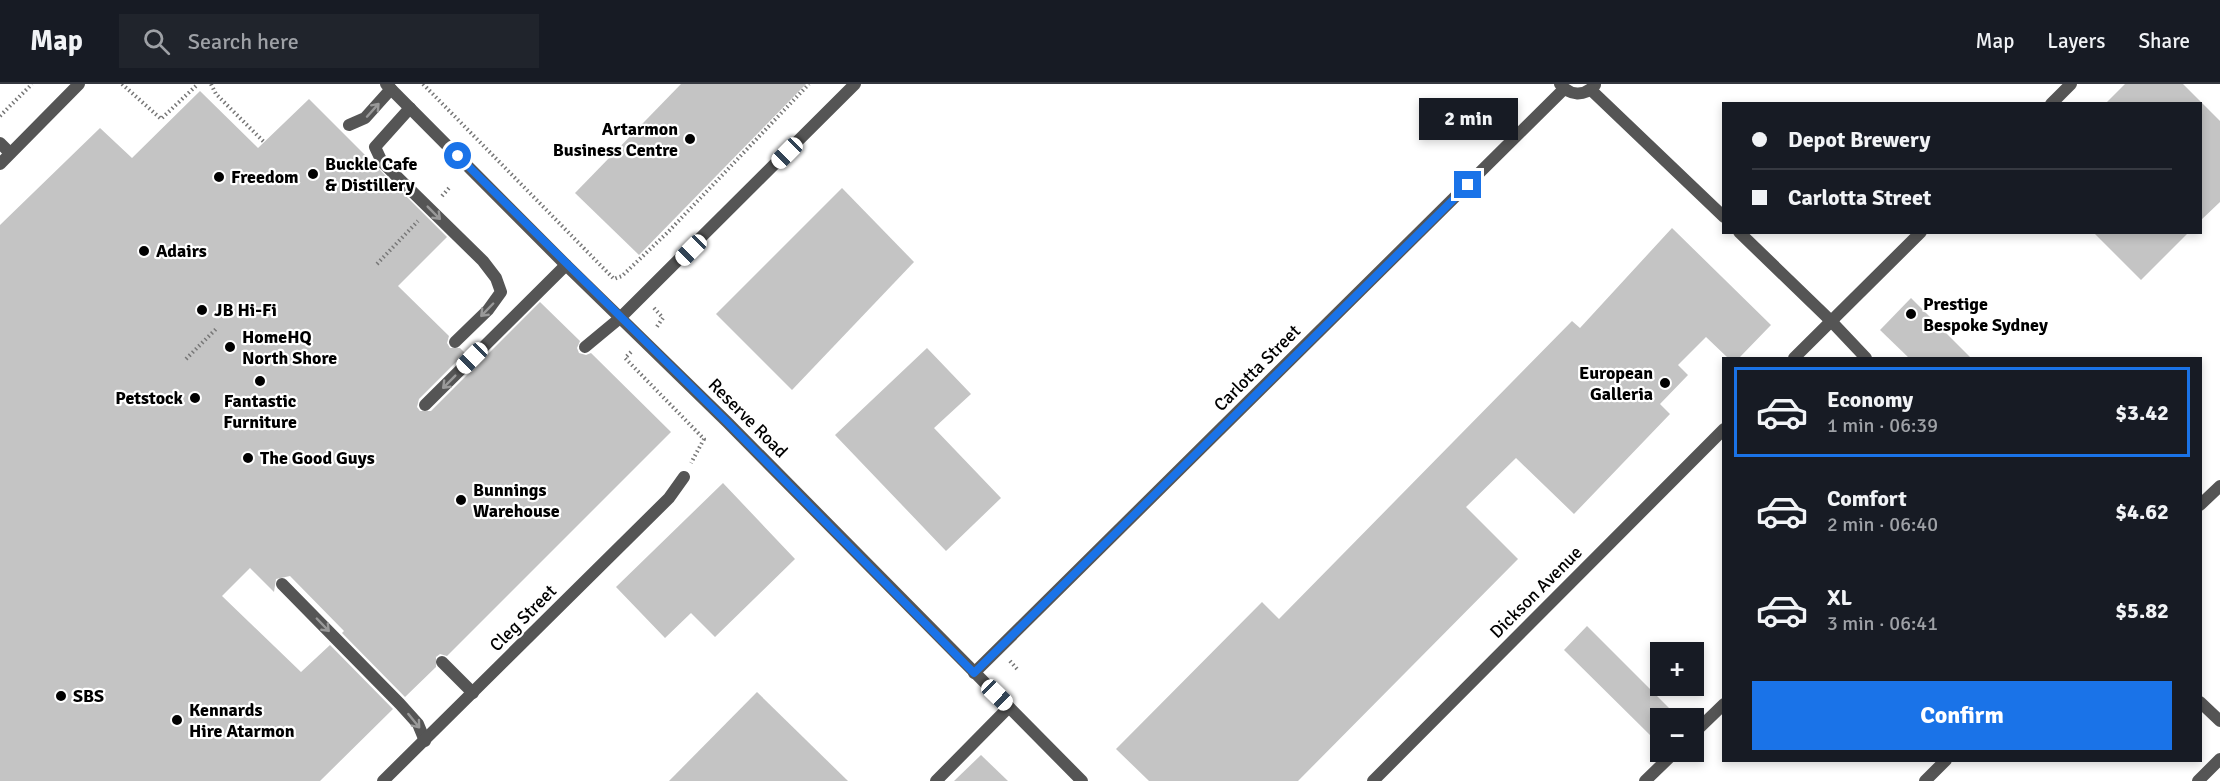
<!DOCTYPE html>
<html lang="en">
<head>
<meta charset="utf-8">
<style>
  :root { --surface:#171b24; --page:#20242c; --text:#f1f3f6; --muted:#9ea1a6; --line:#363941; --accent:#1a73e8 }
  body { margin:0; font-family:Signika,sans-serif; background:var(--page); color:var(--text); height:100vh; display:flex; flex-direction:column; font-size:22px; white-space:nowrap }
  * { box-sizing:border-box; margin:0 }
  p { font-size:20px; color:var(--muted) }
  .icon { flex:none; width:33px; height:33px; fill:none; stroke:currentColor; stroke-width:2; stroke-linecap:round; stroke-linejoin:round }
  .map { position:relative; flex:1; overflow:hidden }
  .details { position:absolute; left:1722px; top:273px; width:480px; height:405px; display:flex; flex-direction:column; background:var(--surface); border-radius:0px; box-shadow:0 3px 9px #0003 }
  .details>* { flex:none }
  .top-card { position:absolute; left:1722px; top:18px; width:480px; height:132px; border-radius:0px; box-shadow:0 3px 9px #0003; display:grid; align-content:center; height:132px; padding:0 30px; background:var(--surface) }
  .tools { position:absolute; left:1650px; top:558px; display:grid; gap:12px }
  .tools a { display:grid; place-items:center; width:54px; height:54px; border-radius:0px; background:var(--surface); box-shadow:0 3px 9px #0003; font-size:30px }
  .end { position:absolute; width:27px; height:27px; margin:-14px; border:8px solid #1a73e8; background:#fff; box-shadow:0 0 0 3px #fff }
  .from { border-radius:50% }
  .bubble { position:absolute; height:42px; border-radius:0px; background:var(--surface); box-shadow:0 3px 9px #0003; font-size:20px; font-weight:700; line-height:42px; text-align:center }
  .car { position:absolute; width:18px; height:36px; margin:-18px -9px; border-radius:8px; box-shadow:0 0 4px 2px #0007; background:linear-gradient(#fff 24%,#345 0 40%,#fff 0 76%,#345 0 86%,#fff 0) }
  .top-card b { display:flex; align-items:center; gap:21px; height:57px; font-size:22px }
  .top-card b+b { border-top:2px solid var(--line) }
  .top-card i { width:15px; height:15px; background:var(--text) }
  ul { padding:10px 0 0; list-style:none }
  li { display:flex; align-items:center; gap:18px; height:90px; margin:0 12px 9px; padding:0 18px; border:3px solid transparent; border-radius:0px }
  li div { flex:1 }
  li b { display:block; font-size:22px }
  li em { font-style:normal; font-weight:700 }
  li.active { border-color:var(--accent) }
  li>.icon { width:54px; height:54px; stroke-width:1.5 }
  .cta { display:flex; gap:12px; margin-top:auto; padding:12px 30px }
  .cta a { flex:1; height:69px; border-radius:0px; background:var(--accent); color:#fff; font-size:24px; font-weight:700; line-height:69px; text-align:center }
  header { display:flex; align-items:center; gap:36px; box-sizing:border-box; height:84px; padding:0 30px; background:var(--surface); border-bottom:2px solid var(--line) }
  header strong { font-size:28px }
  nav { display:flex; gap:33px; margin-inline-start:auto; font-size:21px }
  .search { width:420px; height:54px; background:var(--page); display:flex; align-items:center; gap:15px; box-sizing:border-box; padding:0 21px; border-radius:0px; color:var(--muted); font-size:22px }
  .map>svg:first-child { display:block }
  .building { fill:#c4c4c4 }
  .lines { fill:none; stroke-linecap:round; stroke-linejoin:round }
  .path { stroke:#777; stroke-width:4; stroke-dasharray:1.5 3; stroke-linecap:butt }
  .service { stroke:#555; stroke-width:12 }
  .minor { stroke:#555; stroke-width:12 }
  .tertiary { stroke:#555; stroke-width:12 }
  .oneway { stroke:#999 }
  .route { stroke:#1a73e8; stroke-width:8 }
  .poi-dot { fill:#000; stroke:#fff; stroke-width:2 }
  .labels { text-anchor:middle; stroke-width:4.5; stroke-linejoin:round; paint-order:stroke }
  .poi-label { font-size:18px; font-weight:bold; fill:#000; stroke:#fff; text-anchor:start }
  .street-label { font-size:18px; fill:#000; stroke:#fff }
</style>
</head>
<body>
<header>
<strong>Map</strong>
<div class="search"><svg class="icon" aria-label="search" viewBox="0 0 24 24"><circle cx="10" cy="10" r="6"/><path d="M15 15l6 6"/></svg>Search here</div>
<nav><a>Map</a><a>Layers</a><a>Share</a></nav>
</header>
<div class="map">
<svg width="2220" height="697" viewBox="0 0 2220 697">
  <rect width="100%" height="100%" fill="#fff"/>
  <!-- building -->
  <g class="building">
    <polygon points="681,0 806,0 639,171 575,109"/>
    <polygon points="2125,0 2183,0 2220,37 2220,118 2200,137 2200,20 2105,20"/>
    <polygon points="200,7 258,64 309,15 447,153 398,202 449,252 447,259 450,264 460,264 465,269 419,315 417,323 420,327 431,327 540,218 580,257 577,264 579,269 586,271 591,269 671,348 447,572 440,570 436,573 436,583 405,613 342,549 344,547 290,492 276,495 274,508 250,484 222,512 301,588 330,561 393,625 320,697 0,697 0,141 100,44 132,74"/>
    <polygon points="842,104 914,178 792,306 716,230"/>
    <polygon points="1672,144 1771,241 1739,274 1728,274 1706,253 1678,281 1688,291 1660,320 1670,330 1574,430 1516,374 1466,423 1518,475 1298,697 1149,697 1116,665 1262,518 1279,535 1572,237 1580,244"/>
    <polygon points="2093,148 2189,148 2141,196"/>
    <polygon points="1911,214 1971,274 1909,274 1880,246"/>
    <polygon points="927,264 971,310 934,344 1001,414 946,467 835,351"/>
    <polygon points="723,399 795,475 715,553 691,529 665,554 616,503"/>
    <polygon points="1587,542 1673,628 1667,634 1660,634 1660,641 1650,651 1564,566"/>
    <polygon points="757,608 848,697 669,697"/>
    <polygon points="981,671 1008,697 954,697"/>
  </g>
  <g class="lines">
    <!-- path -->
    <g class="path">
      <polyline points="122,0 161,35 198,0"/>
      <polyline points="211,0 216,10 264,58"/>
      <polyline points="423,0 614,195 622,192 668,148 809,0"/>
      <polyline points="0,32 32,0"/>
      <polyline points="442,112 449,104"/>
      <polyline points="377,180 418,137"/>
      <polyline points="654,224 663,234 656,244"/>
      <polyline points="631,268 625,274 704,355 691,379"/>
      <polyline points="186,275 216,245"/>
      <polyline points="1010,577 1017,585"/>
    </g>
    <!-- service -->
    <g class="service">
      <polyline points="410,24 375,63 382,78 483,177 496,194 501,208 488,226 455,258"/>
      <polyline points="349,41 365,34 391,5"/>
      <polyline points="0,59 10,69"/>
      <polyline points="585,263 620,234"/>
      <polyline points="425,321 566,181"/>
      <polyline points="282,500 400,620 418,640 425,657"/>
      <polyline points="442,578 473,609"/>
      <polyline points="936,697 1009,623"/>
      <polyline points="2198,697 2220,675"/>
    </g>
    <!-- minor -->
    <g class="minor">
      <path d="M1560 0C1570 12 1584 13 1595 1"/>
      <polyline points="1591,6 1724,133"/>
      <polyline points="2051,20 2071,0"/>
      <polyline points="1739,148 1831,237 1866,274"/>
      <polyline points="1794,274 1921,148"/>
      <polyline points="2200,421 2220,402"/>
      <polyline points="974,589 1564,5"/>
      <polyline points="2200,618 2220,637"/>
      <polyline points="1694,649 1724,620"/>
      <polyline points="383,697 669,414 684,393"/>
      <polyline points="1373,697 1724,345"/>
      <polyline points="1645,697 1675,668"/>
      <polyline points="1925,697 1946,676"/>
    </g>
    <!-- tertiary -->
    <g class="tertiary">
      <polyline points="386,0 566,181 727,338 1082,697"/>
      <polyline points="0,80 79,0"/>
      <polyline points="620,234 855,0"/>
    </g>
  </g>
  <!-- one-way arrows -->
  <defs><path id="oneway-shaft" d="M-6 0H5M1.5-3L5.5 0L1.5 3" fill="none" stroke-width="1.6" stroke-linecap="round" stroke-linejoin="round" transform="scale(1.5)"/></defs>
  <g class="oneway">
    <use href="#oneway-shaft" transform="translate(373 26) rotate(-48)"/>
    <use href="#oneway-shaft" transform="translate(434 129) rotate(45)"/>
    <use href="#oneway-shaft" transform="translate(487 226) rotate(134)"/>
    <use href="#oneway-shaft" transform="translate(449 298) rotate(135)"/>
    <use href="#oneway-shaft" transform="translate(323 541) rotate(46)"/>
    <use href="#oneway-shaft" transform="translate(414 637) rotate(51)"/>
  </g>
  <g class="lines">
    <!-- route -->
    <polyline class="route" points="458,72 727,338 974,589 1468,101"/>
  </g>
  <!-- markers -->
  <g class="poi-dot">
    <circle cx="690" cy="55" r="6"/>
    <circle cx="313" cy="90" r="6"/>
    <circle cx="219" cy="93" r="6"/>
    <circle cx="144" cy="167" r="6"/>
    <circle cx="202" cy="226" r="6"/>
    <circle cx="1911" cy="230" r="6"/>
    <circle cx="230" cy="263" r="6"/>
    <circle cx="260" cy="297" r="6"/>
    <circle cx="1665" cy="299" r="6"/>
    <circle cx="195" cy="314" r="6"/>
    <circle cx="248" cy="374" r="6"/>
    <circle cx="461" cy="416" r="6"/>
    <circle cx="61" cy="612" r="6"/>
    <circle cx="177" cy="636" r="6"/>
  </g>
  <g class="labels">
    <!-- poi labels -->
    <g class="poi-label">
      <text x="678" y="51" text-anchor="end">Artarmon<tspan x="678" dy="21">Business Centre</tspan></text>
      <text x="325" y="86">Buckle Cafe<tspan x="325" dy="21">&amp; Distillery</tspan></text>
      <text x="231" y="99">Freedom</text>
      <text x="156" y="173">Adairs</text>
      <text x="1923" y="226">Prestige<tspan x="1923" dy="21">Bespoke Sydney</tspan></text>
      <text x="214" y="232">JB Hi-Fi</text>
      <text x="242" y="259">HomeHQ<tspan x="242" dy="21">North Shore</tspan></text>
      <text x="1653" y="295" text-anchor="end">European<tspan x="1653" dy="21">Galleria</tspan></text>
      <text x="183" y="320" text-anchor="end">Petstock</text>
      <text x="260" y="323" text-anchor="middle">Fantastic<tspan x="260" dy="21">Furniture</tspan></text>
      <text x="260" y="380">The Good Guys</text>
      <text x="473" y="412">Bunnings<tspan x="473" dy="21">Warehouse</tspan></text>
      <text x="73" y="618">SBS</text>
      <text x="189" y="632">Kennards<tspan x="189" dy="21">Hire Atarmon</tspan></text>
    </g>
    <!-- street labels -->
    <g class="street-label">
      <text transform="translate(1257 284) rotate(-45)" y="6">Carlotta Street</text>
      <text transform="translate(748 334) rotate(45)" y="6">Reserve Road</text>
      <text transform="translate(1536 508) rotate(-45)" y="6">Dickson Avenue</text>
      <text transform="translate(523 534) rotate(-45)" y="6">Cleg Street</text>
    </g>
  </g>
</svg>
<div class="tools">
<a>+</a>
<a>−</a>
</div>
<i class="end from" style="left:458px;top:72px"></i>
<i class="end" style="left:1468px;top:101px"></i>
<div class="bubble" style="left:1419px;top:14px;width:99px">2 min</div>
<i class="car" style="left:787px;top:69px;rotate:225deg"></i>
<i class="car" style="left:691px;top:166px;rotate:225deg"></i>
<i class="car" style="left:472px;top:274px;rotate:225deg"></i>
<i class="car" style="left:997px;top:611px;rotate:134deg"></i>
<div class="top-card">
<b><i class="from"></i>Depot Brewery</b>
<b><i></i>Carlotta Street</b>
</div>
<section class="details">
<ul>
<li class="active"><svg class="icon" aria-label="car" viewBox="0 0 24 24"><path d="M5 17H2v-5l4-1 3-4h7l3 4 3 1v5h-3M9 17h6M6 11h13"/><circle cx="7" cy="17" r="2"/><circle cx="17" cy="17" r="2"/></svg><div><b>Economy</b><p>1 min · 06:39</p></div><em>$3.42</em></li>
<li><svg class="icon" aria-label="car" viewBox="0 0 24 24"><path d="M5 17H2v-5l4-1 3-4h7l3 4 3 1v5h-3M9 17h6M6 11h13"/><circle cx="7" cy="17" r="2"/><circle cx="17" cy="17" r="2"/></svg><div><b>Comfort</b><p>2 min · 06:40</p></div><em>$4.62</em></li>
<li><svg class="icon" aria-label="car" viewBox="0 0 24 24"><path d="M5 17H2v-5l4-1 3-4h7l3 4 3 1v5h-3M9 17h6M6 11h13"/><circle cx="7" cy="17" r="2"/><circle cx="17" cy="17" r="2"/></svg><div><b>XL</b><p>3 min · 06:41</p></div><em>$5.82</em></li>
</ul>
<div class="cta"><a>Confirm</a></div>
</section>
</div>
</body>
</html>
